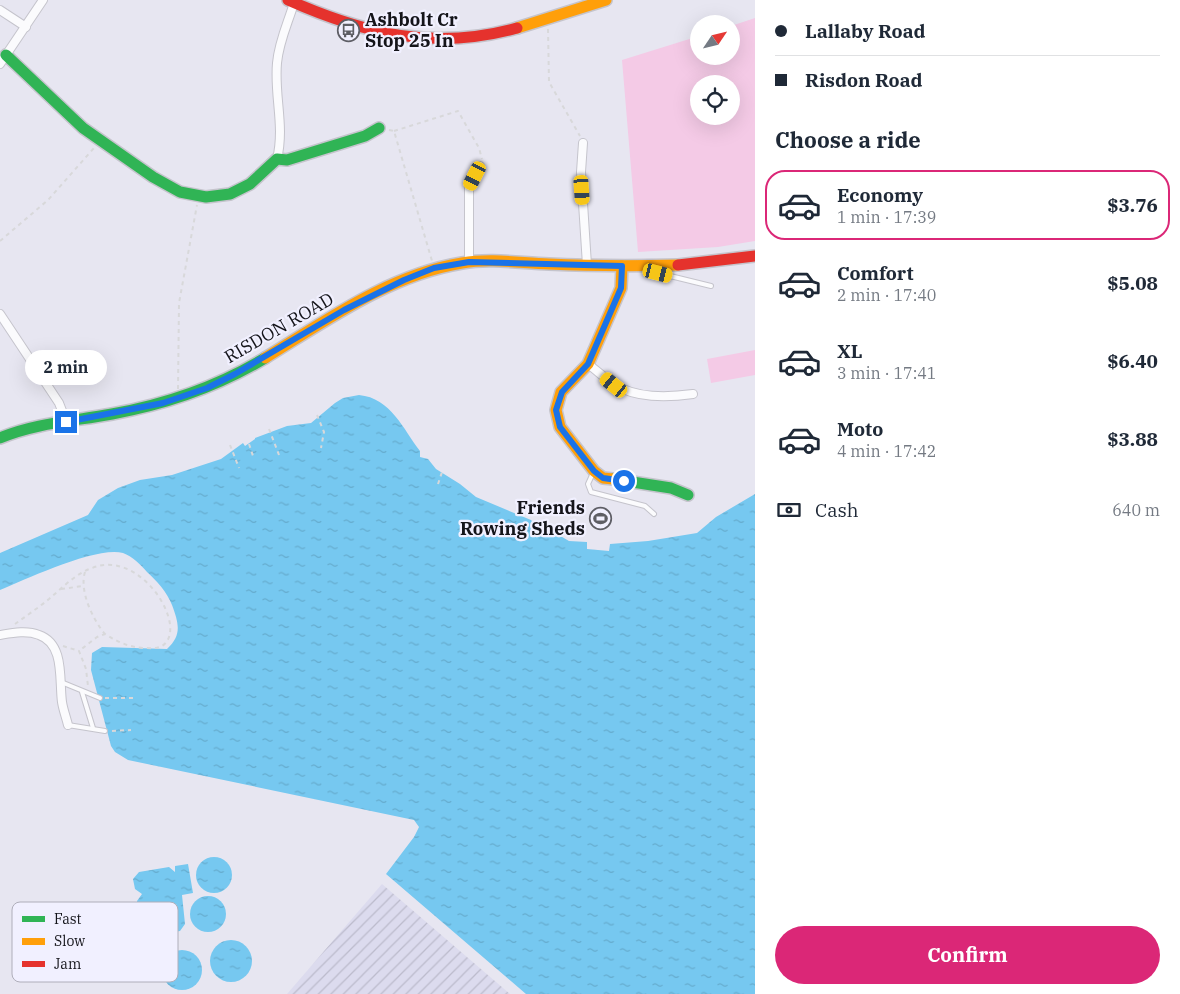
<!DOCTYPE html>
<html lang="en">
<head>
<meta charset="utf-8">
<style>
  :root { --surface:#fff; --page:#f2f2f3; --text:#1f2937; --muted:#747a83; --line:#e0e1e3; --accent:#db2777 }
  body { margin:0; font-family:"IBM Plex Serif",serif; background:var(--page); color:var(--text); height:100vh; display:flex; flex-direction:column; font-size:19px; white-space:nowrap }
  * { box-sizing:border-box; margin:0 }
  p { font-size:16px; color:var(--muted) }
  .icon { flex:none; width:28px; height:28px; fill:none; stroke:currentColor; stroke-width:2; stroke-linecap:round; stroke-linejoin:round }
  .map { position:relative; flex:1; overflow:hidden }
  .details { display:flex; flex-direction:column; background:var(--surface); width:425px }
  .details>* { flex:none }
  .banner { display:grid; align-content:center; height:110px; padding:0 20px; background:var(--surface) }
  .needle { width:32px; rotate:55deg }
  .fabs { position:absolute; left:690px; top:15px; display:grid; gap:10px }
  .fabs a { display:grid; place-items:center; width:50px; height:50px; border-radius:50%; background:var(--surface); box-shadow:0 5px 20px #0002; font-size:25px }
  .end { position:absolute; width:22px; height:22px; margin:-11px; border:6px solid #1a73e8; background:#fff; box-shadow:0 0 0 2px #fff }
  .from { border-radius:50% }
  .bubble { position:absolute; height:35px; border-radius:18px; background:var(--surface); box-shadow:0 5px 20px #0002; font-size:16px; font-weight:700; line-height:35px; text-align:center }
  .car { position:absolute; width:15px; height:30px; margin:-15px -8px; border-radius:6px; box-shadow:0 0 4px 1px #0007; background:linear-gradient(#f5c518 24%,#345 0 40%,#f5c518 0 76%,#345 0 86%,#f5c518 0) }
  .banner b { display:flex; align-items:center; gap:18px; height:48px; font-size:19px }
  .banner b+b { border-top:1px solid var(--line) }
  .banner i { width:12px; height:12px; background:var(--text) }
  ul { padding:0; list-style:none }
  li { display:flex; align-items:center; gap:15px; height:70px; margin:0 10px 8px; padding:0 10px; border:2px solid transparent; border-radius:20px }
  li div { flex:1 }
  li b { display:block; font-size:19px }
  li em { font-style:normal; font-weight:700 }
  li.on { border-color:var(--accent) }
  li>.icon { width:45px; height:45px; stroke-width:1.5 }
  h2 { padding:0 20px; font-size:22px; line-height:60px }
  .pay { display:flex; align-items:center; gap:12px; height:55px; padding:0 20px; font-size:19px }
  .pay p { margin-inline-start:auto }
  .button { display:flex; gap:10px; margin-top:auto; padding:10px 20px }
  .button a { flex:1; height:58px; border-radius:30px; background:var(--accent); color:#fff; font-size:20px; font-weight:700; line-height:58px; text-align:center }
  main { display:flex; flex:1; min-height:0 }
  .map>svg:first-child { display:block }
  .industrial { fill:url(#industrial-furrows) }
  .green { fill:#f4cae6; fill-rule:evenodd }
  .water { fill:url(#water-ripples) }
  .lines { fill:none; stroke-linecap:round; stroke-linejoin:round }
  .lane-casing { stroke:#c5c4cc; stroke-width:6 }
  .street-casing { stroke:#c5c4cc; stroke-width:10 }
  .fast-casing { stroke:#c5c4cc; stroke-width:14 }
  .slow-casing { stroke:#c5c4cc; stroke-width:14 }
  .jam-casing { stroke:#c5c4cc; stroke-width:14 }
  .path { stroke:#d8d8da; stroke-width:2; stroke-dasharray:4 4; stroke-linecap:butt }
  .lane { stroke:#fbfbfd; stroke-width:4 }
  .street { stroke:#fbfbfd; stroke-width:8 }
  .fast { stroke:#30b455; stroke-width:11 }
  .slow { stroke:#ff9f0a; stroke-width:11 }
  .jam { stroke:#e5322d; stroke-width:11 }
  .route { stroke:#1a73e8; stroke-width:6 }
  .labels { text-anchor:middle; stroke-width:4.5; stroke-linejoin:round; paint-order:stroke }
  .poi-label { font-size:18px; font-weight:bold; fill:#14141a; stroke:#f1f0ff; text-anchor:start }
  .street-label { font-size:18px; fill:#14141a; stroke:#f1f0ff }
  .key { fill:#f1f0ff; stroke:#afaeba; stroke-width:1 }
  .key-label { font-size:14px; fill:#14141a }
</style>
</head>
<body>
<main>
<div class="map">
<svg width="755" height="994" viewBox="0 0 755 994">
  <defs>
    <pattern id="industrial-furrows" width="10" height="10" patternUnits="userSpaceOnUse" patternTransform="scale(1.25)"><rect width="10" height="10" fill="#dcdbee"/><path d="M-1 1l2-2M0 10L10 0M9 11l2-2" fill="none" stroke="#bcbbcc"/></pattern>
    <pattern id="water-ripples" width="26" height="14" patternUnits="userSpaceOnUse" patternTransform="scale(1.25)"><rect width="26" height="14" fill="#76c8f0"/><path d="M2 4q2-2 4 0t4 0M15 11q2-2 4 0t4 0" fill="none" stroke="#65abcd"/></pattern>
  </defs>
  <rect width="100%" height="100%" fill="#e7e6f1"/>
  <!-- industrial -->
  <polygon class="industrial" points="382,884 510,994 287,994"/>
  <!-- green -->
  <g class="green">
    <path d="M755 18V241L718 247 638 252 622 60 699 36V56H731V26ZM699 84H731V116H699Z"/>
    <polygon points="755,350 755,375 711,383 707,359"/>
  </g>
  <!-- water -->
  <g class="water">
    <path d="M359 395C391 398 403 429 420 451V457L428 459 436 469 460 484 476 497 531 520 538 528 545 527 569 541 587 542V549L609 551 610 544 648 541 697 533 716 517 755 494V994H526L386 874 414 837 419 827 414 820 128 760 115 752 111 746 91 670 92 653 102 647 167 649C182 635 179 624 172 605 167 592 157 581 147 572 141 565 132 556 123 553 96 546 27 579 0 590V553L88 515 98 500 118 488 140 480 172 475 221 459 243 443 245 446 255 439V438L287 426 311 423 335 403 343 398Z"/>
    <circle cx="214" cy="875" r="18"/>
    <polygon points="188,864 193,893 182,895 185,924 180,931 149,936 142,931 140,922 145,915 138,910 137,901 142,894 135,889 133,879 139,872 169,867 175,872 175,866"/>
    <circle cx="208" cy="914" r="18"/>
    <circle cx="231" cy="961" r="21"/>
    <circle cx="182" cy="970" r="20"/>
  </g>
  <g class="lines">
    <defs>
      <g id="lane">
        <polyline points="652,268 658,273 711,286"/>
        <polyline points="593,473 588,484 591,492 645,506 654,514"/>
        <polyline points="61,682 100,698"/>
        <polyline points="82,692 93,728"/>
        <polyline points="68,725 105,731"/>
      </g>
      <g id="street">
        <polyline points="0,10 26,27"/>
        <polyline points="0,64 43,0"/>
        <polyline points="583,143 581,172 587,265"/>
        <path d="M277 159C285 126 274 96 277 63 279 41 288 23 294 3"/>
        <polyline points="469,262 469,187 480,166"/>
        <polyline points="0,314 59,403 66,421"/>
        <path d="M588 364C599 372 610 384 623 389 643 398 671 397 693 394"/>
        <path d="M0 635C12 633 27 630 39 635 65 644 59 680 62 702 63 709 66 717 68 725"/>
      </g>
      <g id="fast">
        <polyline points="6,55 83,128 153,177 180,192 206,197 230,194 250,184 277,159 287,160 365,136 379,128"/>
        <path d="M0 438C35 423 75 421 112 414 167 404 217 387 265 358"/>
        <polyline points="613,479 671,488 688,495"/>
      </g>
      <g id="slow">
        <polyline points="517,28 606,0"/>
        <path d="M265 358C327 320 389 275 462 263 491 258 520 263 549 264 592 266 635 266 678 265"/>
        <polyline points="613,479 603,478 594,471 560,427 556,410 561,392 588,364 621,288 622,266"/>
      </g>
      <g id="jam">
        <path d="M288 0C365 34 434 51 517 28"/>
        <polyline points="678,265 755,256"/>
      </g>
    </defs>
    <!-- lane casing -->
    <use href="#lane" class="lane-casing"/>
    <!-- street casing -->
    <use href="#street" class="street-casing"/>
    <!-- fast casing -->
    <use href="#fast" class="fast-casing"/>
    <!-- slow casing -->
    <use href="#slow" class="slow-casing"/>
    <!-- jam casing -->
    <use href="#jam" class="jam-casing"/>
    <!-- path -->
    <g class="path">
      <polyline points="548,29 549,82 580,136"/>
      <polyline points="389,130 394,131 432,261"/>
      <polyline points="394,131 458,111 479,148 482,159"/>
      <polyline points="0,241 48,200 94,148"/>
      <polyline points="178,389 179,303 197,205"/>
      <polyline points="317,415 324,432 321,448"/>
      <polyline points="269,429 279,455"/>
      <polyline points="249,444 254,459"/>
      <polyline points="230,445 239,468"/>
      <polyline points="438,484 442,472"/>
      <path d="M85 572C79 591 93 620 105 634"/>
      <polyline points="61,589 83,586"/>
      <path d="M15 624C26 616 38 608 49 599 62 588 75 574 92 568 142 548 190 629 162 646 157 649 150 648 144 648 128 647 118 642 105 634L97 637 79 651"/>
      <polyline points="63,646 79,651 86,669 88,686"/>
      <polyline points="105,698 133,698"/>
      <polyline points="112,731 131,730"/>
    </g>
    <!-- lane -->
    <use href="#lane" class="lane"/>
    <!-- street -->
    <use href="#street" class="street"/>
    <!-- fast -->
    <use href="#fast" class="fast"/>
    <!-- slow -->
    <use href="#slow" class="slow"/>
    <!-- jam -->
    <use href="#jam" class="jam"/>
  </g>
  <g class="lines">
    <!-- route -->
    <polyline class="route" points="66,422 163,403 207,388 235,374 344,310 404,280 434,268 469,262 622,266 621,288 588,364 562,392 556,410 560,427 594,471 603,478 624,481"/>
  </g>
  <!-- icons -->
  <defs>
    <symbol id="bus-ring" viewBox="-11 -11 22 22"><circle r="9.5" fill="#f1f0ff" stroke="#5e5e65" stroke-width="1.5"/><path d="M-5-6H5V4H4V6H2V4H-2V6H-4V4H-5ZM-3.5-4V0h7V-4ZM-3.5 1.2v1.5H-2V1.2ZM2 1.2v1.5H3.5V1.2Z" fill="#5e5e65"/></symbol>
    <symbol id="stadium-ring" viewBox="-11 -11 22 22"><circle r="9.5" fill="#f1f0ff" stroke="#5e5e65" stroke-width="1.5"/><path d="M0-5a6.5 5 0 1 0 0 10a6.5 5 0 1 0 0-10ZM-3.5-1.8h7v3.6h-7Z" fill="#5e5e65"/></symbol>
  </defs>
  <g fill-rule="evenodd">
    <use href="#bus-ring" x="336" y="18" width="25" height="25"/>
    <use href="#stadium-ring" x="588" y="506" width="25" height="25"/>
  </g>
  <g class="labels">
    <!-- poi labels -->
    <g class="poi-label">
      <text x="365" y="26">Ashbolt Cr<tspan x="365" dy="21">Stop 25 In</tspan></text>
      <text x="585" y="514" text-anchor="end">Friends<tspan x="585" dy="21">Rowing Sheds</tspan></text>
    </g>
    <!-- street labels -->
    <g class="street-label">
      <text transform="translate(279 328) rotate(-30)" y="6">RISDON ROAD</text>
    </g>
  </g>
  <!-- legend -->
  <rect x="12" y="902" width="166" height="80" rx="8" class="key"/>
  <rect x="22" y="916" width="23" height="6" fill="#30b455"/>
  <rect x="22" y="938" width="23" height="7" fill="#ff9f0a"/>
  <rect x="22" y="961" width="23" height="6" fill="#e5322d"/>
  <g class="key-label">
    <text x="54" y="924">Fast</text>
    <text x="54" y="946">Slow</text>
    <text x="54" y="969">Jam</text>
  </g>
</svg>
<div class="fabs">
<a><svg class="needle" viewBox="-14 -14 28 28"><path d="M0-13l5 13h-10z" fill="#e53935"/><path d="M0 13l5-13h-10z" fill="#747a83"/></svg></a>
<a><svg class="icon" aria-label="locate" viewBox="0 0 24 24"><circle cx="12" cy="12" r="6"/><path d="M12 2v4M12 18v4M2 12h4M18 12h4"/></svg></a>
</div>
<i class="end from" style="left:624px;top:481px"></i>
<i class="end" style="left:66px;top:422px"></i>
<div class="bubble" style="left:25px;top:350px;width:82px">2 min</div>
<i class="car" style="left:475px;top:176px;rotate:207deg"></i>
<i class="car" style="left:582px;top:190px;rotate:176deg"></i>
<i class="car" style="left:658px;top:273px;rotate:104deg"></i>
<i class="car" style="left:614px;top:385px;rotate:309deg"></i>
</div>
<section class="details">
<div class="banner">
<b><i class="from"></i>Lallaby Road</b>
<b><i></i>Risdon Road</b>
</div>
<h2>Choose a ride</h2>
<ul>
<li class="on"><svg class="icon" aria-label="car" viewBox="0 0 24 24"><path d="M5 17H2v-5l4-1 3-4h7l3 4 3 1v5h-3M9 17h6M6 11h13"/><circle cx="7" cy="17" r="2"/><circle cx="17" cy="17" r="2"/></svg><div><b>Economy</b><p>1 min · 17:39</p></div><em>$3.76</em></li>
<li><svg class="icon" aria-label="car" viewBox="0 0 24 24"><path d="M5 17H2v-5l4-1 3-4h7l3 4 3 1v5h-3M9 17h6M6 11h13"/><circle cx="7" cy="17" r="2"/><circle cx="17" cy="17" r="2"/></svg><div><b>Comfort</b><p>2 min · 17:40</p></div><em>$5.08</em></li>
<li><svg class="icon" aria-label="car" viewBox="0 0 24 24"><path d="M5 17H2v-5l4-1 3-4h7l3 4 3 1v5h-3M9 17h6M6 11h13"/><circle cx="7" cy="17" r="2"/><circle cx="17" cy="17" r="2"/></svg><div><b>XL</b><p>3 min · 17:41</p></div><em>$6.40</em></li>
<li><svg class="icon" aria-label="car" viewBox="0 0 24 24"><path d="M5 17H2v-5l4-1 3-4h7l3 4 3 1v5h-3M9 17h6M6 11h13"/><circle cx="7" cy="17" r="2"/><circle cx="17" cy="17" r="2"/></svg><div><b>Moto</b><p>4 min · 17:42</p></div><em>$3.88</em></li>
</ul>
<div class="pay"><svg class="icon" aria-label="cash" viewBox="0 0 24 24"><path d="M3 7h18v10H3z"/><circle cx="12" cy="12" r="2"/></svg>Cash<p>640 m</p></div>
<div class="button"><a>Confirm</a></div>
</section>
</main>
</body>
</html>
